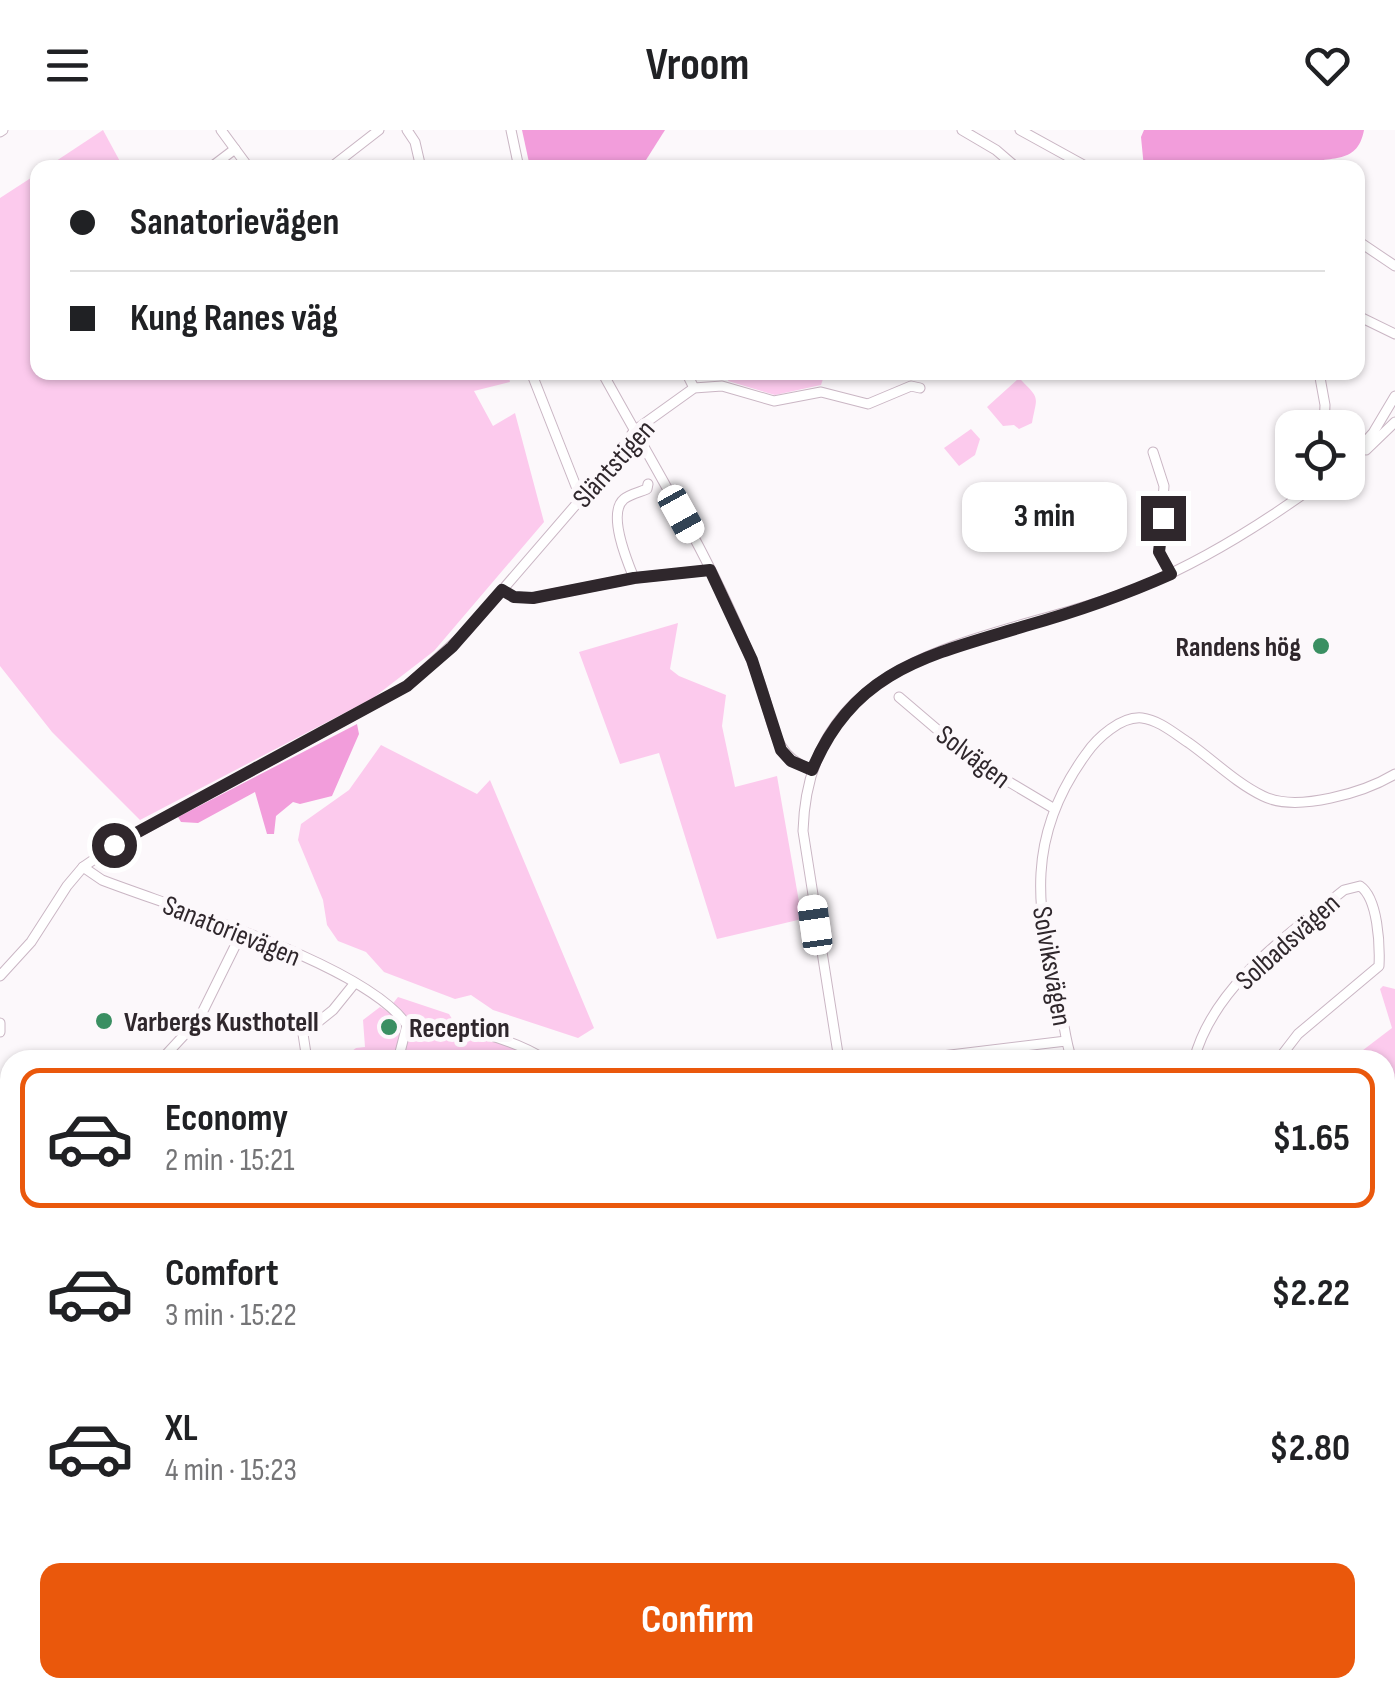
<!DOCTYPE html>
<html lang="en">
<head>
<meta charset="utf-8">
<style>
  :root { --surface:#fff; --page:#f6f6f6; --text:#202124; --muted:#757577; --line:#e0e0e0; --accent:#ea580c }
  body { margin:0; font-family:"Sofia Sans Condensed",sans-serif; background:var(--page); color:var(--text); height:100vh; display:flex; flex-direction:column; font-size:38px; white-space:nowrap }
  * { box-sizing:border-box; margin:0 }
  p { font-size:32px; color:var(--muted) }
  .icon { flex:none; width:55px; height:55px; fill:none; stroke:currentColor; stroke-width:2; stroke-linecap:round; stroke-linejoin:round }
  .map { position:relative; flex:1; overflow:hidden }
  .panel { position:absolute; left:0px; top:920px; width:1395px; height:648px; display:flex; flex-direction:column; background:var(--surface); border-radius:30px 30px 0 0; box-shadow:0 2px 8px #0004 }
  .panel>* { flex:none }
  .hud { position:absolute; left:30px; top:30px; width:1335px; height:220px; border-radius:20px; box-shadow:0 2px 8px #0004; display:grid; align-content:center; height:220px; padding:0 40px; background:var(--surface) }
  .controls { position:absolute; left:1275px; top:280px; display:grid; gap:20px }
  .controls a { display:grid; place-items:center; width:90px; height:90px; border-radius:20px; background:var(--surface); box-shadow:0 2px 8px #0004; font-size:50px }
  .end { position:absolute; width:45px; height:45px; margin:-22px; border:12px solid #2f272c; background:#fff; box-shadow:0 0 0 5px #fff }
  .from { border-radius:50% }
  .bubble { position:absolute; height:70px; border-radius:20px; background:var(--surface); box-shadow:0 2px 8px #0004; font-size:32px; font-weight:700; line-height:70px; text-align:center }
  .car { position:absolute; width:30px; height:60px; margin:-30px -15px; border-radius:12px; box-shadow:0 0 8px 2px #0007; background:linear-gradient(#fff 24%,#345 0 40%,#fff 0 76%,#345 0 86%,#fff 0) }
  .hud b { display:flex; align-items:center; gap:35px; height:95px; font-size:38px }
  .hud b+b { border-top:2px solid var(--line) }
  .hud i { width:25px; height:25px; background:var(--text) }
  ul { padding:18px 0 0; list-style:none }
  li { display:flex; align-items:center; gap:30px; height:140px; margin:0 20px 15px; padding:0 20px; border:5px solid transparent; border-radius:20px }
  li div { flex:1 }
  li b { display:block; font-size:38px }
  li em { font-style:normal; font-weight:700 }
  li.selected { border-color:var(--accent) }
  li>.icon { width:90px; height:90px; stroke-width:1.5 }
  .action { display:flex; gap:20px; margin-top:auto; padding:20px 40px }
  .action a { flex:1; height:115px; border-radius:20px; background:var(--accent); color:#fff; font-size:40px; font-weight:700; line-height:115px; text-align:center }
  header { display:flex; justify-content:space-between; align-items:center; height:130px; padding:0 40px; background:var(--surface); font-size:45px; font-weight:700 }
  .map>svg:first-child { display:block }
  .green { fill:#fccaed }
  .forest { fill:#f29ddb }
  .water { fill:#f7b2e3 }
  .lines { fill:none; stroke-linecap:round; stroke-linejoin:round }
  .minor-casing { stroke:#cab6c4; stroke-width:11 }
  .minor { stroke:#fff; stroke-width:9 }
  .route { stroke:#2f272c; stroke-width:12 }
  .poi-dot { fill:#3a8f62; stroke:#fcf8fb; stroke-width:4 }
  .labels { text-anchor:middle; stroke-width:10; stroke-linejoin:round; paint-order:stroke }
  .street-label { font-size:28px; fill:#2f272c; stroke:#fcf8fb }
  .poi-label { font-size:28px; font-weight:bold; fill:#2f272c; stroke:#fcf8fb; text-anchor:start }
</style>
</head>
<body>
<header><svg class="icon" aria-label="menu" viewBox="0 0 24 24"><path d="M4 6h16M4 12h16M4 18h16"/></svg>Vroom<svg class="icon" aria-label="heart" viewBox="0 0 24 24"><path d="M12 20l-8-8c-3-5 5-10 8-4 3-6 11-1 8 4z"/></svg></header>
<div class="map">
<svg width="1395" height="1566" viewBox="0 0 1395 1566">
  <rect width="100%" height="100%" fill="#fcf8fb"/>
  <!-- green -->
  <g class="green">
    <polygon points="103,0 123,37 47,37"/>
    <polygon points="37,44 38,242 508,243 510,252 474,261 493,296 515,283 544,392 434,521 373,568 140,690 52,602 0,536 0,68"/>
    <polygon points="730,243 730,242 825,243 821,255 775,265 728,251"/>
    <path d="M1019 248C1041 270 1037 265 1032 293L1019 299 1014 295 1003 296 987 277Z"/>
    <polygon points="971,299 980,309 975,325 959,336 944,318"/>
    <polygon points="678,493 670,539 679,546 726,565 722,596 735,657 777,646 802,789 717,809 659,623 620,634 579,522"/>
    <polygon points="381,615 477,664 490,650 594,898 578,908 493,880 471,865 455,869 384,842 366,822 338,811 327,795 323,770 298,710 301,694 349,660"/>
    <polygon points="1383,856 1395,859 1395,970 1385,973 1385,930 1350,930 1392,898 1380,859"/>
    <polygon points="398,867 449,884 454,892 563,930 340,930 356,918 365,917 363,890 380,877 387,881"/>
    <polygon points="1385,1221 1395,1222 1395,1344 1385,1337"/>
  </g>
  <!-- forest -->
  <g class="forest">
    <polygon points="522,0 665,0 646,30 621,37 530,37"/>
    <path d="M1144 0H1364C1357 38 1328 23 1297 37L1144 38 1141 7Z"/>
    <polygon points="357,594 359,604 332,666 300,674 293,672 276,686 274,704 267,704 255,662 198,693 181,692 178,687"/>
    <polygon points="0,1109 10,1124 10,1320 0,1320"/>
  </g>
  <!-- water -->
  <g class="water">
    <polygon points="1385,1397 1395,1405 1395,1566 490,1566 485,1558 1385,1558"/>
    <polygon points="0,1471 10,1476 10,1558 172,1558 177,1566 0,1566"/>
  </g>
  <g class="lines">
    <defs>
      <g id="minor">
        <polyline points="221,0 249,38"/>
        <polyline points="407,0 415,12 421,38"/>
        <polyline points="511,0 519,38"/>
        <polyline points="962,0 996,20 1017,38"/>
        <polyline points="1020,0 1089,38"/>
        <polyline points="0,2 3,0"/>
        <polyline points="210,38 235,19"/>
        <polyline points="330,38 379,0"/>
        <polyline points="1358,111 1395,136"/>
        <polyline points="1358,186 1395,204"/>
        <polyline points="531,242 581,369"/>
        <path d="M602 242C658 344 721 444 760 553 774 590 770 625 812 640"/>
        <polyline points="686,242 694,258"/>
        <polyline points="1319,242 1325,275 1324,298"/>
        <polyline points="1366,320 1395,292"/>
        <polyline points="1153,322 1164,356 1159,422 1171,444"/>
        <polyline points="1348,331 1373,303 1395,266"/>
        <path d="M634 448C627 431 607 383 624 369 630 364 640 362 647 359L648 354"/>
        <polyline points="502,460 514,467 533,468 634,448 710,440"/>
        <polyline points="899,567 974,631 1053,678"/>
        <polyline points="0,846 31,812 67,756 83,737"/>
        <polyline points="0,893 0,902"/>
        <path d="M407 895C450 893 509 906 546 930"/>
        <polyline points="161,930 199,889 242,802"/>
        <polyline points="307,930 303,904 333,880 354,854"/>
        <path d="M398 930 407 895C365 834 174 778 102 750L83 737 115 715 407 556 466 502 611 334 634 301 694 258 722 256 774 271 821 262 868 274 911 256 920 258"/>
        <path d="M839 930 803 701C809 509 1007 513 1143 456 1207 429 1264 393 1320 352"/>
        <polyline points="909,930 1066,911"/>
        <path d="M1072 930C1065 911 1064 890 1059 871 1035 777 1026 706 1086 624 1097 608 1121 586 1142 588 1159 590 1175 604 1189 613 1213 630 1236 653 1263 666 1297 683 1365 662 1395 644"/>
        <path d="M1194 930C1213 856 1288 805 1344 760L1360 756C1378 768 1380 815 1379 836L1298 904 1278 930"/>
        <polyline points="1385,981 1395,977"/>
        <polyline points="1385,1068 1395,1072"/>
        <polyline points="1385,1143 1395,1147"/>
        <polyline points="1385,1215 1395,1216"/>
      </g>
    </defs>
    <!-- minor casing -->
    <use href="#minor" class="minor-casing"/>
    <!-- minor -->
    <use href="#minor" class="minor"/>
  </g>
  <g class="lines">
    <!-- route -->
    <path class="route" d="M114 715 407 556 452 517 502 460 514 467 533 468 634 448 710 440 752 530 781 620 791 631 812 640C854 539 930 525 1025 496 1075 482 1124 465 1171 444L1159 422 1163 388"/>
  </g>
  <!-- markers -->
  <g class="poi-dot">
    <circle cx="1321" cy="516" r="10"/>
    <circle cx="104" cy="891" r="10"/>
    <circle cx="389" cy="897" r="10"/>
  </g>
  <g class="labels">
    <!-- street labels -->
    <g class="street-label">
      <text transform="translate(613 333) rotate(-48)" y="10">Släntstigen</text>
      <text transform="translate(974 626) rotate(37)" y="10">Solvägen</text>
      <text transform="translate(232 800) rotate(22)" y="10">Sanatorievägen</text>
      <text transform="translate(1287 811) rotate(-42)" y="10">Solbadsvägen</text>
      <text transform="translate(1053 836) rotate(80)" y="10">Solviksvägen</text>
    </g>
    <!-- poi labels -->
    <g class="poi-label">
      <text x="1301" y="526" text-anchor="end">Randens hög</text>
      <text x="124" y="901">Varbergs Kusthotell</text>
      <text x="409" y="907">Reception</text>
    </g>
  </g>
</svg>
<div class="controls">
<a><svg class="icon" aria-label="locate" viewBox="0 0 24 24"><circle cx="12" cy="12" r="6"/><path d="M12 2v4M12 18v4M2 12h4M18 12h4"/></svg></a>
</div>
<i class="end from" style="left:114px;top:715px"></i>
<i class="end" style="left:1163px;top:388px"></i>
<div class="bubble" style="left:962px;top:352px;width:165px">3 min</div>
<i class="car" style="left:681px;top:384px;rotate:151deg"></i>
<i class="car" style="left:815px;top:795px;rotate:352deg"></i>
<div class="hud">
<b><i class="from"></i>Sanatorievägen</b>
<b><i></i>Kung Ranes väg</b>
</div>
<section class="panel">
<ul>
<li class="selected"><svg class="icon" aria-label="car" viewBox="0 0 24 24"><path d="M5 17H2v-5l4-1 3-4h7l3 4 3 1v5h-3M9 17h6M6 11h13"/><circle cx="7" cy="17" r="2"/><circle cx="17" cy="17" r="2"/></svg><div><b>Economy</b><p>2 min · 15:21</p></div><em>$1.65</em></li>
<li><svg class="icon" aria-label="car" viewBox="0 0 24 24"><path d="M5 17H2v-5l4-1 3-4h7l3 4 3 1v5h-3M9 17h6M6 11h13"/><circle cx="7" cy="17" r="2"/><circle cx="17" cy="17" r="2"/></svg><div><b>Comfort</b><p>3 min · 15:22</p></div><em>$2.22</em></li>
<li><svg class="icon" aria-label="car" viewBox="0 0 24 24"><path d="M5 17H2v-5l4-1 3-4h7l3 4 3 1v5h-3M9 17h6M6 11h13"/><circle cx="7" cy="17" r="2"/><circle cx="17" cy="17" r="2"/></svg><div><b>XL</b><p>4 min · 15:23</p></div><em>$2.80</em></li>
</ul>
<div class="action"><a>Confirm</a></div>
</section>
</div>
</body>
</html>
